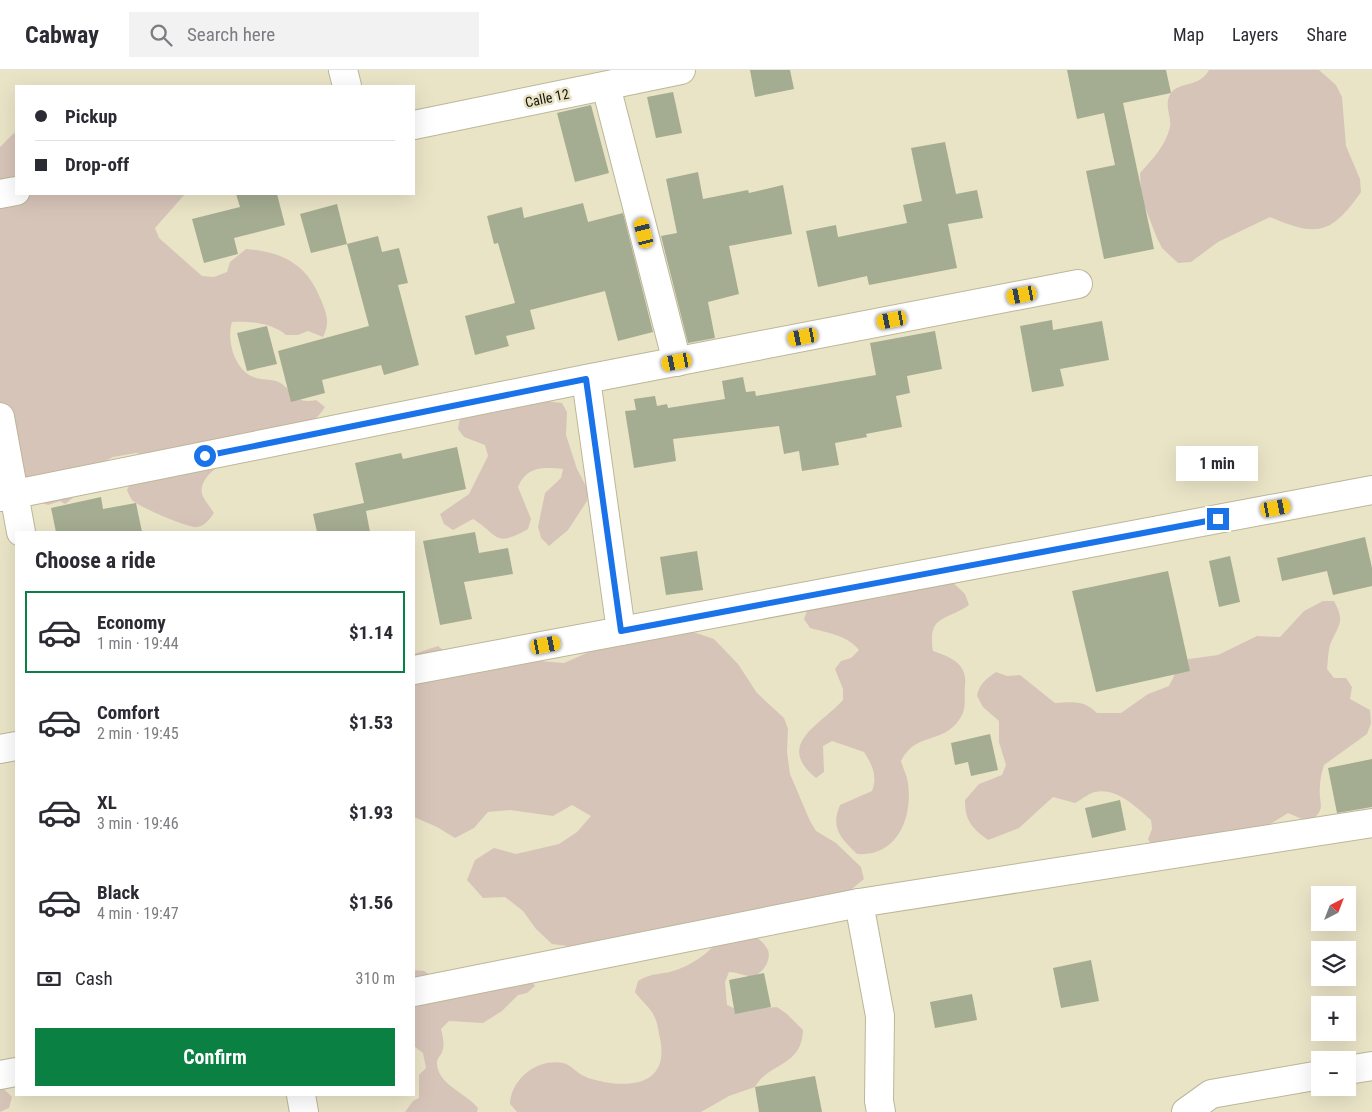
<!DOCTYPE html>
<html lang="en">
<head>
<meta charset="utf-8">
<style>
  :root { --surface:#fff; --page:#f2f2f3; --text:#2b2b33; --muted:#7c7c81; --line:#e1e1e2; --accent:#0b8043 }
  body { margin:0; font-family:"Roboto Condensed",sans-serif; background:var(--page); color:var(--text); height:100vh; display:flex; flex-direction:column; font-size:19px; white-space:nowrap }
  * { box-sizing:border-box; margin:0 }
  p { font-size:16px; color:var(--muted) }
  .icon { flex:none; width:28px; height:28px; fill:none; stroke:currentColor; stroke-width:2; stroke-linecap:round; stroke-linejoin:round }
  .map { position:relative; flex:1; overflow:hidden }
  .panel { position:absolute; left:15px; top:461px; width:400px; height:565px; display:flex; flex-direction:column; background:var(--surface); border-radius:0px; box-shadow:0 5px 20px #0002 }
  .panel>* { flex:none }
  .guide { position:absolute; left:15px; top:15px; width:400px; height:110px; border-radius:0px; box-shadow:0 5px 20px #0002; display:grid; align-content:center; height:110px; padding:0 20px; background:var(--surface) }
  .needle { width:32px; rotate:42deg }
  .controls { position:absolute; left:1311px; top:816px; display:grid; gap:10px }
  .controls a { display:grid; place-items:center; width:45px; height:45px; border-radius:0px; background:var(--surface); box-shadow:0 5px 20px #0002; font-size:25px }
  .end { position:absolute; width:22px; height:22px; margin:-11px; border:6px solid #1a73e8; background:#fff; box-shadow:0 0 0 2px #fff }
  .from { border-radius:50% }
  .bubble { position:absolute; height:35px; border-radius:0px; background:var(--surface); box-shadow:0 5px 20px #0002; font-size:16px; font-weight:700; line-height:35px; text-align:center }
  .car { position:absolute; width:15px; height:30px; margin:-15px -8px; border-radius:6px; box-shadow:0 0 4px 1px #0007; background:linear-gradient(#f5c518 24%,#345 0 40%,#f5c518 0 76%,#345 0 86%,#f5c518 0) }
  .guide b { display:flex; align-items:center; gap:18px; height:48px; font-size:19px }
  .guide b+b { border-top:1px solid var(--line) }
  .guide i { width:12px; height:12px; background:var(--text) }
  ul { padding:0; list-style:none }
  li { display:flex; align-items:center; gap:15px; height:82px; margin:0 10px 8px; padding:0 10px; border:2px solid transparent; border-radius:0px }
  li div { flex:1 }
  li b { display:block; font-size:19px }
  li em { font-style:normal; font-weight:700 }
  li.active { border-color:var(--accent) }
  li>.icon { width:45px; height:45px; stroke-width:1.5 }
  h2 { padding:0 20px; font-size:22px; line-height:60px }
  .pay { display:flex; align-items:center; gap:12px; height:55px; padding:0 20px; font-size:19px }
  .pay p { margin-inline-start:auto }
  .action { display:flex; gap:10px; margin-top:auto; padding:10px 20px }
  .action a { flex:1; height:58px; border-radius:0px; background:var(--accent); color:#fff; font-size:20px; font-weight:700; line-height:58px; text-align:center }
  header { display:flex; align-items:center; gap:30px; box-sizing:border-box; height:70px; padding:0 25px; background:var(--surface); border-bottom:1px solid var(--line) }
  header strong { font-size:24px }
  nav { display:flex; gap:28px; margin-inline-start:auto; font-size:18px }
  .search { width:350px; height:45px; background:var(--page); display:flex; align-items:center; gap:12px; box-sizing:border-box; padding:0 18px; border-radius:0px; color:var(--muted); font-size:19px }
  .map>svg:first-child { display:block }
  .green { fill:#d7c4b9 }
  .building { fill:#a4ac91 }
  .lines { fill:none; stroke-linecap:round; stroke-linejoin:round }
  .minor-casing { stroke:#bcb699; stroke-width:30 }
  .minor { stroke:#fff; stroke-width:28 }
  .route { stroke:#1a73e8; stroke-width:6 }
  .labels { text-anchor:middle; stroke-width:5; stroke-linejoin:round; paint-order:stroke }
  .street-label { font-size:14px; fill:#151208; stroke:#eae4c7 }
</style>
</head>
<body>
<header>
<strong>Cabway</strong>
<div class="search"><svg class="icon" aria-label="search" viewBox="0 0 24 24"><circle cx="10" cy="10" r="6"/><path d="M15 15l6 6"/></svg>Search here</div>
<nav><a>Map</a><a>Layers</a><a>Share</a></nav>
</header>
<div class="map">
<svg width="1372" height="1042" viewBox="0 0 1372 1042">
  <rect width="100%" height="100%" fill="#eae4c7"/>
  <!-- green -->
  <g class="green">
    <path d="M1209 0H1319L1336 15 1342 27 1346 76 1360 109 1361 122C1331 165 1317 167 1270 147L1218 172 1191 192 1178 193 1162 178 1157 168 1141 127 1140 103C1152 90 1166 75 1170 57 1172 47 1163 34 1171 23 1180 11 1199 18 1209 0Z"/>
    <path d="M16 61V124H185L155 158 159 168 202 206 214 207 227 202 230 192 246 179C283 182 307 194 321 230 327 244 330 253 323 267L308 261 298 265H286C272 253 250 251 232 252 226 271 235 302 256 308 263 310 269 309 276 311 294 318 291 335 316 330L325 337C321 343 318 347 312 351 290 365 195 391 202 424 204 430 211 438 214 443 209 450 205 456 196 457 186 457 139 437 132 430 130 427 128 423 127 420L132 410 142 407 154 411 160 402 147 385 136 383 113 387 103 392 84 419 65 434 60 431 48 435 37 431 20 414 0 357V77Z"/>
    <path d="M536 330 562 333 567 342 566 365 577 399 588 420 587 431 568 460 549 476 541 468 538 457 545 423 561 408 563 399C543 397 527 396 518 417L531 449 528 459C494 478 500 466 473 449L453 460 444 454 440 444 469 424 488 386 485 375 464 367 458 359 460 348Z"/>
    <path d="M948 508 965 524 969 535C947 551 927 544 933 581 951 587 968 594 965 616 964 626 966 634 963 643 947 677 917 659 901 691 903 698 907 706 908 713 913 748 897 787 857 784 841 768 830 758 840 735L872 721C878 707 872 694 864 682L832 671 823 676 824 702 816 708C774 674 821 655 843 630V619L835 599 841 591 851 588 859 580C847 565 828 563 810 558L804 549 808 538 886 527 895 521Z"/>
    <path d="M1323 531H1334C1346 553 1338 555 1330 575 1328 582 1328 592 1327 599L1334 608H1346L1352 617 1350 629 1370 640 1371 653 1367 664 1324 695C1322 702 1320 709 1320 716 1318 735 1328 738 1309 752L1288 743 1259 761 1154 779 1148 769 1152 759 1151 750C1137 738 1117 717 1095 722 1089 723 1081 730 1075 733L1053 727 1019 758 988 770C972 758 965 751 965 730L979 714 1002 705 1006 695 999 672V651L983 637 977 626C979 614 986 609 996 602L1007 606 1020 605 1055 633C1073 632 1084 630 1097 643H1121L1148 624 1169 616 1174 606 1173 595 1182 590 1218 585 1257 566 1280 567 1304 541Z"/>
    <polygon points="681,558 714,569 738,594 757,623 784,648 788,659 787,682 790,704 810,751 816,761 836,773 861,797 864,809 847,823 575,877 552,874 536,859 523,841 505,827 483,828 467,810 475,790 494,778 516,784 559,774 577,762 591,746 572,735 553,746 510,740 488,742 474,758 455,768 437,757 414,747 414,584 438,576 454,589 485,601 508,597 528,590 564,593 616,570"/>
    <path d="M754 865C760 870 765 874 768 880 772 891 761 907 749 906 742 905 736 902 729 902L725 912 727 935 738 940 777 937 787 944 803 960C802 997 769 992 755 1017L729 1026 701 1042H517L510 1034C511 1009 537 988 563 993 570 994 576 1002 582 1005 588 1009 597 1010 604 1012 643 1019 670 1007 659 964 658 958 657 951 654 946 650 937 641 931 635 922L638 911C651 902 665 905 679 899 697 892 710 881 722 867Z"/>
    <path d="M414 900 424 901 433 907H529L535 916 527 923 518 925 502 941 483 953 449 951 441 959C443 967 445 975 442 982 440 987 437 988 437 993 437 1014 466 1023 478 1038L477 1042H405L413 1031 419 1028V1005L426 998 423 983 414 976Z"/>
    <polygon points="0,1015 12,1027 9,1038 0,1042"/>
  </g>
  <!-- building -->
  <g class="building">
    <polygon points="750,0 790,0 794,19 755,27"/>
    <polygon points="1067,0 1166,0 1171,23 1123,33 1154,179 1104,189 1086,101 1115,95 1104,43 1077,49"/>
    <polygon points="673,22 682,63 656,68 647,27"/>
    <polygon points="591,35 609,103 575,112 557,43"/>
    <polygon points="945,72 956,124 977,120 983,148 948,154 957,198 869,215 867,206 818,217 806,161 836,155 838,167 907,153 903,135 922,131 911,78"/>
    <polygon points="698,102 703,129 748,120 749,123 783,115 792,164 729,176 739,224 708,232 715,268 688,273 661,166 677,163 666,109"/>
    <polygon points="236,124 277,124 285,155 234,168 238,184 204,193 192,149 240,137"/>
    <polygon points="583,133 588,152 623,143 653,262 618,271 605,221 530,240 535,259 506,266 509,276 475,285 465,246 515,233 498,173 494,174 487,146 522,137 524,148"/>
    <polygon points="337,134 347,174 311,183 300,144"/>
    <polygon points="378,166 382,182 399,178 408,213 398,215 419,295 384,305 381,295 322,310 325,323 291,332 278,281 369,256 347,174"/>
    <polygon points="1052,250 1053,260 1102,251 1109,290 1060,299 1064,316 1032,322 1020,256"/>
    <polygon points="267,256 277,294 247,301 237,263"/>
    <polygon points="935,261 942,299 907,306 910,323 896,326 902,357 866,364 867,367 835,373 839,395 802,401 799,381 784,384 779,356 673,369 676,391 634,398 625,341 636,340 634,329 655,326 657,336 667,334 668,338 725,329 722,311 743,307 746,322 755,321 756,326 876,305 870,273"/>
    <polygon points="457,377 466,419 366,441 370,462 317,462 313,444 364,433 355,393 401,383 403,389"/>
    <polygon points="101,427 103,439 136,433 142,462 56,462 51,438"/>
    <polygon points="475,462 479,483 508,478 513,504 464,512 472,549 440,555 423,471"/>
    <polygon points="1365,467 1372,498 1372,516 1333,525 1327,501 1282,511 1277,488"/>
    <polygon points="697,481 703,520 666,525 660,487"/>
    <polygon points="1230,486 1240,532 1219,537 1209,491"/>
    <polygon points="1168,501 1190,601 1096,622 1072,521"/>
    <polygon points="990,664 998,700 971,706 968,692 955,695 951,673"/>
    <polygon points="1372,689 1372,737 1337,743 1328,698"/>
    <polygon points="1120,730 1126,760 1092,768 1085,738"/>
    <polygon points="1091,890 1099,931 1061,938 1053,898"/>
    <polygon points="764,903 771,937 735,944 729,910"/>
    <polygon points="972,924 977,950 935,958 930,932"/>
    <polygon points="815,1006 822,1042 759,1042 755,1017"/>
  </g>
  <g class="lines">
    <defs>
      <g id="minor">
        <polyline points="343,0 347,16"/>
        <polyline points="606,16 677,292"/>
        <polyline points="414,55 681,0"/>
        <polyline points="0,124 16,121"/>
        <polyline points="586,309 621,561"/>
        <polyline points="0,347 21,462"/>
        <polyline points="0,427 586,309 1078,214"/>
        <polyline points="414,600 1372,420"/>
        <polyline points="0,679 16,676"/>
        <polyline points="859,833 880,946 879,1031 881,1042"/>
        <polyline points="414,922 859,833 1372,753"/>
        <polyline points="1348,1000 1372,996"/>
        <polyline points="0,1005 16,1002"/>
        <polyline points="301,1025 304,1042"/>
        <polyline points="1186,1042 1211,1024 1320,1005"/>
      </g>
    </defs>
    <!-- minor casing -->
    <use href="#minor" class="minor-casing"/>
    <!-- minor -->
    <use href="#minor" class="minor"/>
  </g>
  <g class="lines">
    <!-- route -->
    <polyline class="route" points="205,386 586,309 621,561 1218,449"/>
  </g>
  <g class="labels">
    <!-- street labels -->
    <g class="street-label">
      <text transform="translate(547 28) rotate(-12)" y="5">Calle 12</text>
    </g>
  </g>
</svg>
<div class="controls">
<a><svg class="needle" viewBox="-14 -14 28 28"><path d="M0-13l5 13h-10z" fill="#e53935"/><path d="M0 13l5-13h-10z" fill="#7c7c81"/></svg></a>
<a><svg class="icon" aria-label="layers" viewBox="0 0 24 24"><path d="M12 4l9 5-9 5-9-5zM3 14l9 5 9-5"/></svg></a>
<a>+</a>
<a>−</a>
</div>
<i class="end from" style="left:205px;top:386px"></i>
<i class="end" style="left:1218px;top:449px"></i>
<div class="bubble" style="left:1176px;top:376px;width:82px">1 min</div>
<i class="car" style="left:644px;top:163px;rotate:346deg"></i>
<i class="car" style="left:1022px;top:225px;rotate:259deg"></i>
<i class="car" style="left:892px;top:250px;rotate:259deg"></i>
<i class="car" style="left:803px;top:267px;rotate:259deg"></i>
<i class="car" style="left:677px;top:292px;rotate:259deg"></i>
<i class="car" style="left:1276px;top:438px;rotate:79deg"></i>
<i class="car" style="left:546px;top:575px;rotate:79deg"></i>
<div class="guide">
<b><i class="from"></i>Pickup</b>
<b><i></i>Drop-off</b>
</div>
<section class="panel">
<h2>Choose a ride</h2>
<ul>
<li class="active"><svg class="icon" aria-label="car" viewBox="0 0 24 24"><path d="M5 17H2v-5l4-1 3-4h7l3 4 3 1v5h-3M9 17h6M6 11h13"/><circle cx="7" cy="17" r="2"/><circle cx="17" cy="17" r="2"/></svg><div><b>Economy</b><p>1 min · 19:44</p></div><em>$1.14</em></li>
<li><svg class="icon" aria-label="car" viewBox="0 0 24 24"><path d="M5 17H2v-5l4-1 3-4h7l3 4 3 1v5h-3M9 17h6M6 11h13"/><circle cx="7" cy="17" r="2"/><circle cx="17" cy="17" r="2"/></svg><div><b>Comfort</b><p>2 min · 19:45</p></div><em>$1.53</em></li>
<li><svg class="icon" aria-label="car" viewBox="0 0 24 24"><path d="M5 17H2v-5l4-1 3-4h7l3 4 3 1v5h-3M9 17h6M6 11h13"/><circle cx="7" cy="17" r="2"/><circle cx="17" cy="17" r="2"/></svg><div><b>XL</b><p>3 min · 19:46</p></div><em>$1.93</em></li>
<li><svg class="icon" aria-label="car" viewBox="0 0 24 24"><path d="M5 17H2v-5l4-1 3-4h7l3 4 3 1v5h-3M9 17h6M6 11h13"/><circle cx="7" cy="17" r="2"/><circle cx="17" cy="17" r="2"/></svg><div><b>Black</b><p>4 min · 19:47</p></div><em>$1.56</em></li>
</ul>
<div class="pay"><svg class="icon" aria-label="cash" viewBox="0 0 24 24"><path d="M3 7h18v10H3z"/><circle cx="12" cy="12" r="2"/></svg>Cash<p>310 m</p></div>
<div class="action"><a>Confirm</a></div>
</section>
</div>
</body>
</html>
